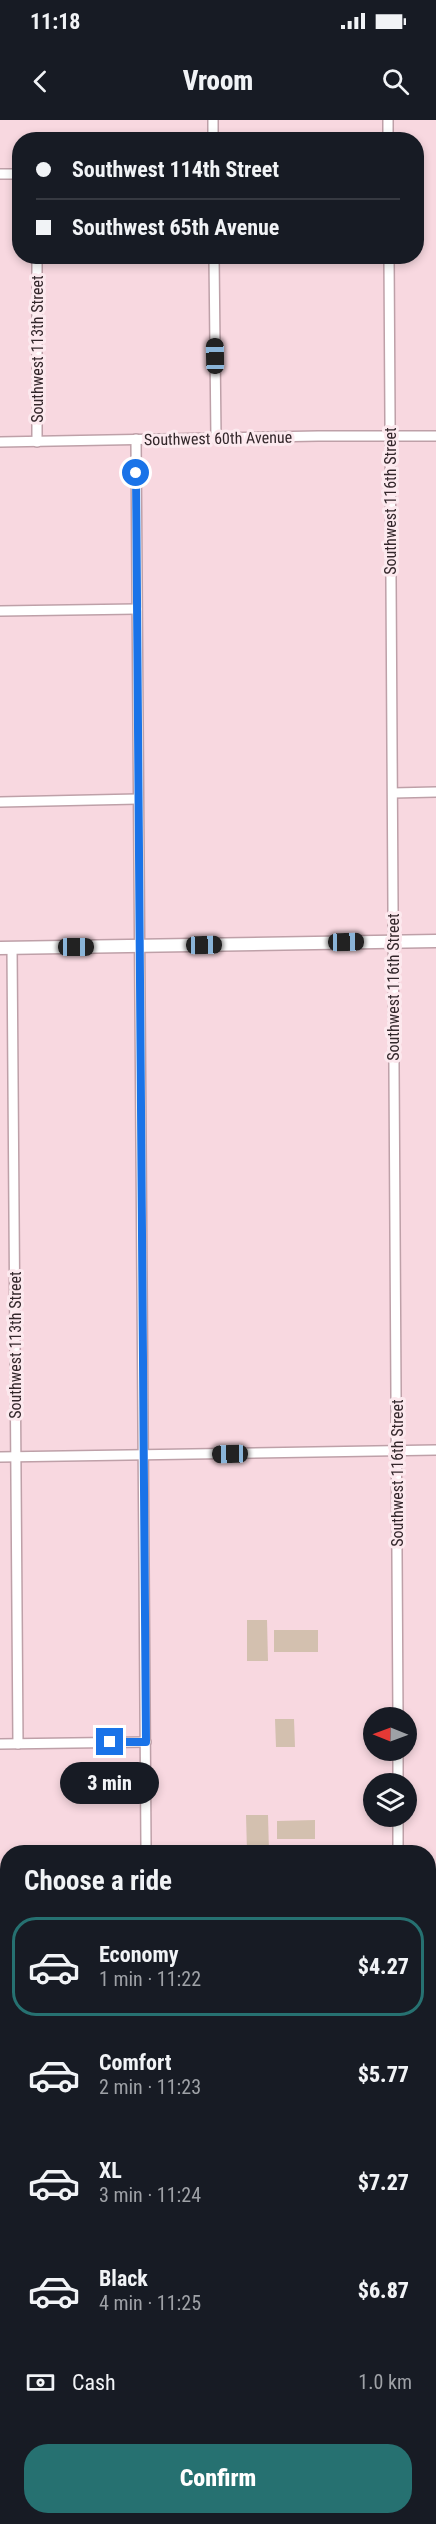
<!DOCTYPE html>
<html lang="en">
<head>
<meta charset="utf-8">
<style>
  :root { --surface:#171b24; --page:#20242c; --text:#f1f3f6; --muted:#9ea1a6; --line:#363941; --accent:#267171 }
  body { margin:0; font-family:"Roboto Condensed",sans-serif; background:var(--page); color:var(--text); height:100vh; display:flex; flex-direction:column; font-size:22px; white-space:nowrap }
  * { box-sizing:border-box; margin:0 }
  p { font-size:20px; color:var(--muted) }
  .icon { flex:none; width:33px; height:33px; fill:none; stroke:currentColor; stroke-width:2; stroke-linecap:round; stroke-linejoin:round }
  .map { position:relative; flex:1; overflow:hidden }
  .details { position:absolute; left:0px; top:1725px; width:436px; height:680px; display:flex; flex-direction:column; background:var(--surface); border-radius:24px 24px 0 0; box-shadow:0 3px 9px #0003 }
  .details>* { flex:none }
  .guide { position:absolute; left:12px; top:12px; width:412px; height:132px; border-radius:24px; box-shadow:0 3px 9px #0003; display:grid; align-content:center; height:132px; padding:0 24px; background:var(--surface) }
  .needle { width:39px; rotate:271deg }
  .tools { position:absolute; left:363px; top:1587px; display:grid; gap:12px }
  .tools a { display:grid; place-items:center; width:54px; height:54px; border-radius:50%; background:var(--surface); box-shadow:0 3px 9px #0003; font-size:30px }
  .end { position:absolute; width:27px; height:27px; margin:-14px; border:8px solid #1a73e8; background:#fff; box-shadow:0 0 0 3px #fff }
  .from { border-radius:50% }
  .bubble { position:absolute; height:42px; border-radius:21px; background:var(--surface); box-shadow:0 3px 9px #0003; font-size:20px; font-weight:800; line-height:42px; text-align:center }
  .car { position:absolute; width:18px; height:36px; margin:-18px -9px; border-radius:8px; box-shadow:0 0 4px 2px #0007; background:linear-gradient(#222 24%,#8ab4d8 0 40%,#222 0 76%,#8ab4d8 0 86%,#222 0) }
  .guide b { display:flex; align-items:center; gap:21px; height:57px; font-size:22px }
  .guide b+b { border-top:2px solid var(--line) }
  .guide i { width:15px; height:15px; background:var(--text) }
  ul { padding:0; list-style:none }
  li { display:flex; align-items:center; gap:18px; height:99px; margin:0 12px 9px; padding:0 12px; border:3px solid transparent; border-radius:24px }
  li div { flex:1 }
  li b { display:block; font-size:22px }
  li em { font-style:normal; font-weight:800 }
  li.selected { border-color:var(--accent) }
  li>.icon { width:54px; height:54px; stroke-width:1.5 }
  h2 { padding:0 24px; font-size:27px; line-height:72px }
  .pay { display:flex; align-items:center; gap:15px; height:66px; padding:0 24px; font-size:22px }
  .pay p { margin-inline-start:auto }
  .action { display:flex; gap:12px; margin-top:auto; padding:12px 24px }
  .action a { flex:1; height:69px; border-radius:24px; background:var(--accent); color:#fff; font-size:24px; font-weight:800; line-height:69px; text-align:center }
  .status { display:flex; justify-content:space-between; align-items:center; height:42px; padding:0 30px; background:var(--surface); direction:ltr }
  .status svg { height:16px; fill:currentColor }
  header { display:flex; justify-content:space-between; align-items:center; height:78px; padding:0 24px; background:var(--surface); font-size:27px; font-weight:800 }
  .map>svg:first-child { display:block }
  .green { fill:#d3c0af }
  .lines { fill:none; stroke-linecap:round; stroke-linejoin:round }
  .minor-casing { stroke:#bea0a8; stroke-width:12 }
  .tertiary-casing { stroke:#bea0a8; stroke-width:15 }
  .secondary-casing { stroke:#bea0a8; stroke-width:16 }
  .minor { stroke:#fff; stroke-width:9 }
  .tertiary { stroke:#fff; stroke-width:12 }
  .secondary { stroke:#fff; stroke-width:14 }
  .route { stroke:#1a73e8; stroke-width:8 }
  .labels { text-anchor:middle; stroke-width:6; stroke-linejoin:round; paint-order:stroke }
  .street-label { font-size:16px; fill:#33272b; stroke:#fce9ee }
</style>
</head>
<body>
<div class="status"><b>11:18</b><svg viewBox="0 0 49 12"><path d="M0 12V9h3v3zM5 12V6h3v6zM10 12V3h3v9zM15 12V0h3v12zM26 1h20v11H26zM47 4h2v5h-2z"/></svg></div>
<header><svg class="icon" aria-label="back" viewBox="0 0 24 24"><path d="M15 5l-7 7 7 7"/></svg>Vroom<svg class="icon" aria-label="search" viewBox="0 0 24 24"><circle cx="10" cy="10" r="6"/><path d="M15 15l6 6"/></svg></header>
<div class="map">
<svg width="436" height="2404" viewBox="0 0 436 2404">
  <rect width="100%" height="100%" fill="#f8d8e0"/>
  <!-- green -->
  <g class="green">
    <polygon points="247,1500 267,1500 268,1541 247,1541"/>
    <rect x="274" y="1510" width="44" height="22"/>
    <polygon points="275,1599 294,1599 295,1627 276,1627"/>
    <polygon points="246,1695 268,1695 269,1732 247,1732"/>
    <polygon points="315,1700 315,1719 277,1719 277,1701"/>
  </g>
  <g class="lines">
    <defs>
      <g id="minor">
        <polyline points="213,0 213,20"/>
        <polyline points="388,0 388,20"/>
        <polyline points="0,54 20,54"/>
        <polyline points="37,136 37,322"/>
        <polyline points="214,136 216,318"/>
        <polyline points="389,136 398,1598"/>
        <polyline points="136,319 146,1726"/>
        <polyline points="0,322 318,316 436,316"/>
        <polyline points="0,491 137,489"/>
        <polyline points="393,673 436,672"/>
        <polyline points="0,682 138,679"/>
        <polyline points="12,827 18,1624"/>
        <polyline points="0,1337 436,1330"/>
        <polyline points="0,1624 146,1622"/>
        <polyline points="398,1630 398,1664"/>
        <polyline points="398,1696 398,1732"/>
        <polyline points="429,2187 436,2188"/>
        <polyline points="0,2283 8,2283"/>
        <polyline points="429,2340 436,2340"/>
        <polyline points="220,2397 220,2404"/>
      </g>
      <polyline id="tertiary" points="0,828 436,821"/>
      <g id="secondary">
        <polyline points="429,1842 436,1842"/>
        <polyline points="0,1849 8,1849"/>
      </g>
    </defs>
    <!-- minor casing -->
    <use href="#minor" class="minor-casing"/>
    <!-- tertiary casing -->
    <use href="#tertiary" class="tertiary-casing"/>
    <!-- secondary casing -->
    <use href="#secondary" class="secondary-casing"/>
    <!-- minor -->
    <use href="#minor" class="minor"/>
    <!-- tertiary -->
    <use href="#tertiary" class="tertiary"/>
    <!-- secondary -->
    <use href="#secondary" class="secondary"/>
  </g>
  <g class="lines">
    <!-- route -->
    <polyline class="route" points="110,1622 146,1622 136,353"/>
  </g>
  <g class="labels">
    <!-- street labels -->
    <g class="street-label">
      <text transform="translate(37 229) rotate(-90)" y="6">Southwest 113th Street</text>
      <text transform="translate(218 318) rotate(-1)" y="6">Southwest 60th Avenue</text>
      <text transform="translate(390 381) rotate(-90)" y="6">Southwest 116th Street</text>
      <text transform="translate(393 867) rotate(-90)" y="6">Southwest 116th Street</text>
      <text transform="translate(15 1225) rotate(-90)" y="6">Southwest 113th Street</text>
      <text transform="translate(397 1353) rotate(-90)" y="6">Southwest 116th Street</text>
    </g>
  </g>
</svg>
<div class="tools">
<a><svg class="needle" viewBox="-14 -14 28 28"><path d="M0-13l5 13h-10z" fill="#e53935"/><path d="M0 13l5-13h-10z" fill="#9ea1a6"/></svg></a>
<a><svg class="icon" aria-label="layers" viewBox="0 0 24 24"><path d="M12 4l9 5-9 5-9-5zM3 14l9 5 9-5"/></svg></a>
</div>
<i class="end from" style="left:136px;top:353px"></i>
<i class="end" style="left:110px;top:1622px"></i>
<div class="bubble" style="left:60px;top:1642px;width:99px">3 min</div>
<i class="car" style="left:215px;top:236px;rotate:359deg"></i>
<i class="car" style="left:346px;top:822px;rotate:89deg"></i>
<i class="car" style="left:204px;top:825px;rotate:89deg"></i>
<i class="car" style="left:76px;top:827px;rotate:90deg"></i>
<i class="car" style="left:230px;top:1334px;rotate:269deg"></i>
<div class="guide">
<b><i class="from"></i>Southwest 114th Street</b>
<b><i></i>Southwest 65th Avenue</b>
</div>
<section class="details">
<h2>Choose a ride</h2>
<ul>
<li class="selected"><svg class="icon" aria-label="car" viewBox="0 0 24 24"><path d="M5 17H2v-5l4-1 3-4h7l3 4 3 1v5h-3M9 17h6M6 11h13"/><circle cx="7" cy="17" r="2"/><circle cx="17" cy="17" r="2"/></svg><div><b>Economy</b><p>1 min · 11:22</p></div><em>$4.27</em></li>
<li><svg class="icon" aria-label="car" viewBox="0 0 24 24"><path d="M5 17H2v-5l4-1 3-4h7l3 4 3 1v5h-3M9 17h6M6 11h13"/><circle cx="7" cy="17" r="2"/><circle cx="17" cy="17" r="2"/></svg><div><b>Comfort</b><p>2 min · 11:23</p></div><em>$5.77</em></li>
<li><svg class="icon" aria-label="car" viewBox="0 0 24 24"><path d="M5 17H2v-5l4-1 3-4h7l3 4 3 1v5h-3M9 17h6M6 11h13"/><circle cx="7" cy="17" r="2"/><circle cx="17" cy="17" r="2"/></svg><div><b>XL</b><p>3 min · 11:24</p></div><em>$7.27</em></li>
<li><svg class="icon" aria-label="car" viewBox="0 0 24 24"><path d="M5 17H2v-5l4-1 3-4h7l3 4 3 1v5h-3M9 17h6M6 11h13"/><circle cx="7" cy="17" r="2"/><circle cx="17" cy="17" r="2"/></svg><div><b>Black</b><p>4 min · 11:25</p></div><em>$6.87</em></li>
</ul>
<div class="pay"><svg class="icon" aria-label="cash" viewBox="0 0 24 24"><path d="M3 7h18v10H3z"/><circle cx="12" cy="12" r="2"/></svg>Cash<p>1.0 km</p></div>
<div class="action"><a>Confirm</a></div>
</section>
</div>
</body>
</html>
